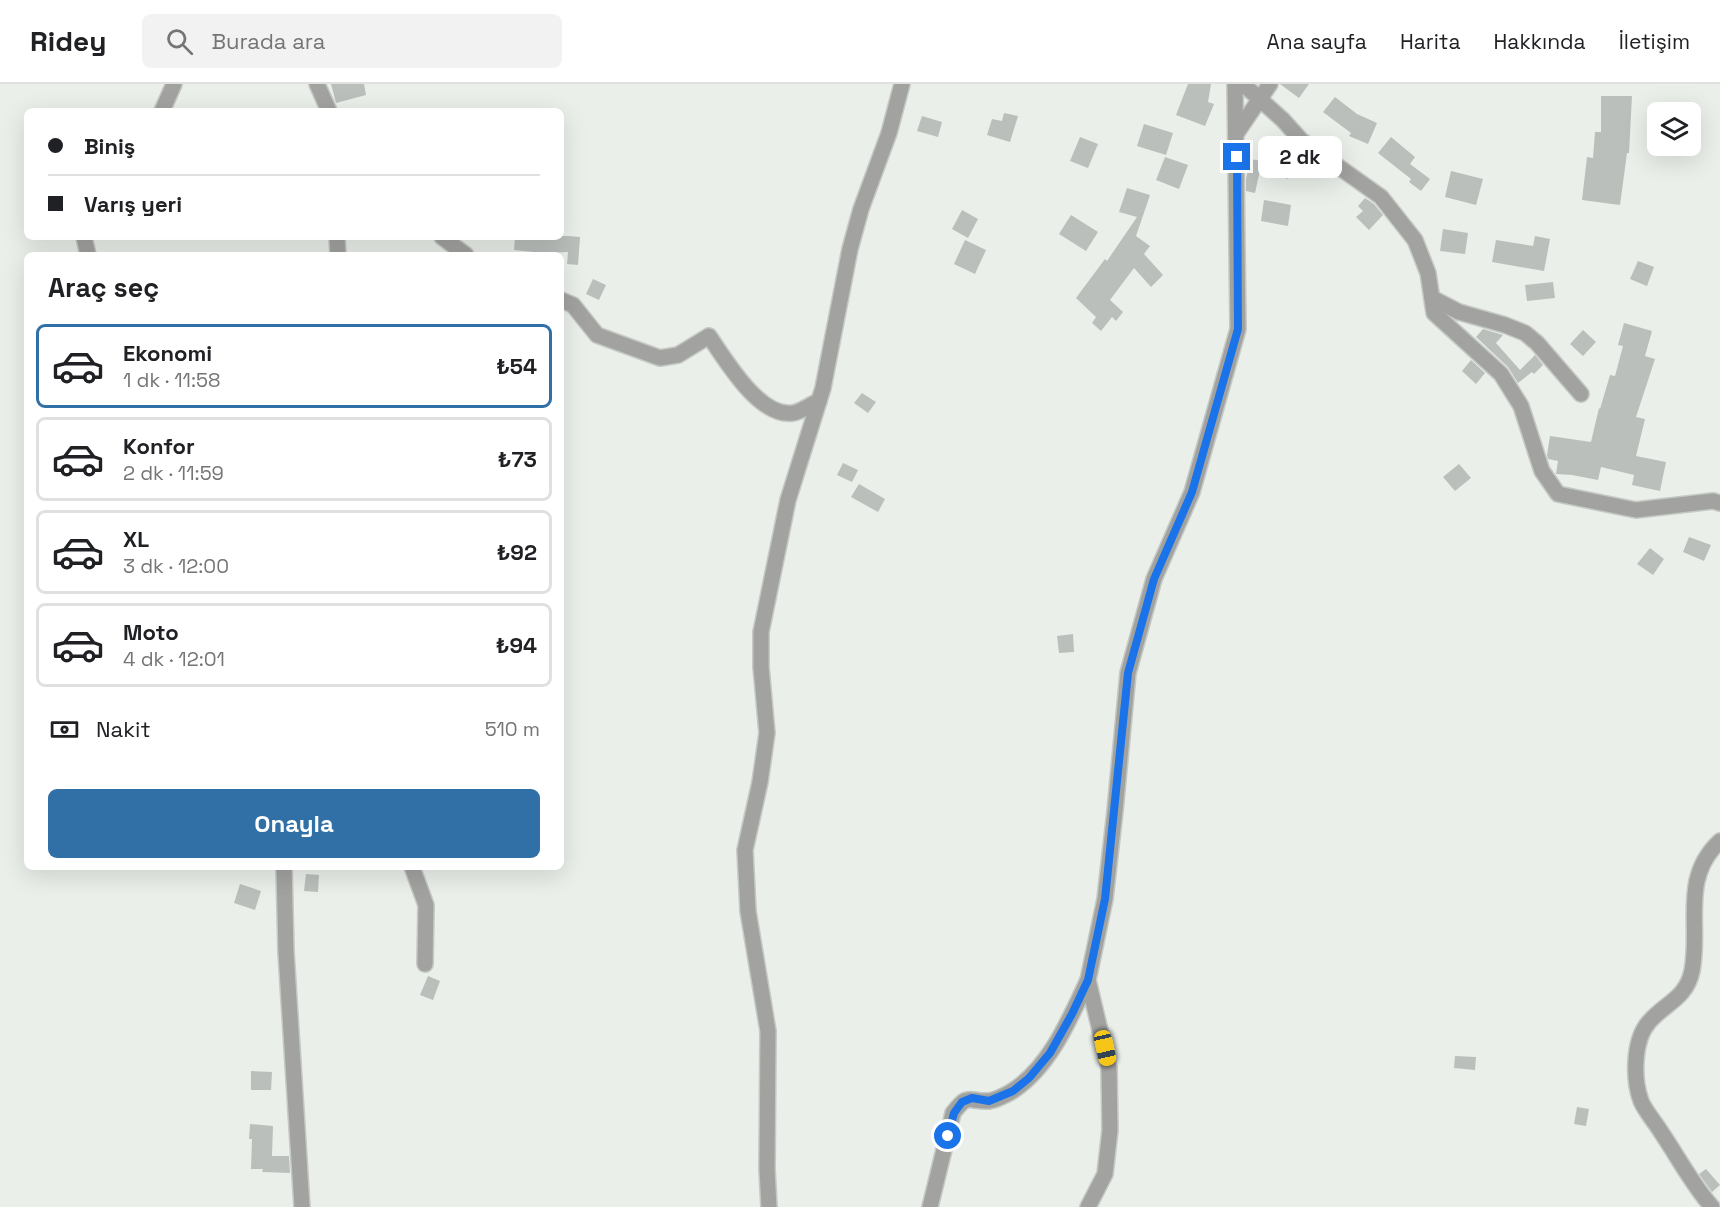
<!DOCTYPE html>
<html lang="tr">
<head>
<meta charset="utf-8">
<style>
  :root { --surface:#fff; --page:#f2f2f2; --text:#202124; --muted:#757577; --line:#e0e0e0; --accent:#3070a7 }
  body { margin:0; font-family:"Space Grotesk",sans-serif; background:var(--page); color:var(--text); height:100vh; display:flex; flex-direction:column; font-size:22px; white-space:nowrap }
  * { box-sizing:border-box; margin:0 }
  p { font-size:20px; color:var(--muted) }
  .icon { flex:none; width:33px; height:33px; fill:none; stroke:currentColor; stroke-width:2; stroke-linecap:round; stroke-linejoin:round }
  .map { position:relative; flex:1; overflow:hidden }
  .details { position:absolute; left:24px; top:168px; width:540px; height:618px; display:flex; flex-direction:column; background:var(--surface); border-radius:9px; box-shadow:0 6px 24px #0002 }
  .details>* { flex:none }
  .top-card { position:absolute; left:24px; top:24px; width:540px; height:132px; border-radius:9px; box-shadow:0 6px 24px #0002; display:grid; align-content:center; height:132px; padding:0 24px; background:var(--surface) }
  .tools { position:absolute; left:1647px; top:18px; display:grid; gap:12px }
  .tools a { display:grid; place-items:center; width:54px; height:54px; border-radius:9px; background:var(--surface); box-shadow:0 6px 24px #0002; font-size:30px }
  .end { position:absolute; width:27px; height:27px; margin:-14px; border:8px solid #1a73e8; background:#fff; box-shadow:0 0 0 3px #fff }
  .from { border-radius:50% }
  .bubble { position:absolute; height:42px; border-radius:9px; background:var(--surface); box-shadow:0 6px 24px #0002; font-size:20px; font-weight:600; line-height:42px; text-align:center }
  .car { position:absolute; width:18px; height:36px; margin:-18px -9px; border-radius:8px; box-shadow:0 0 4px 2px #0007; background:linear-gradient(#f5c518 24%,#345 0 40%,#f5c518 0 76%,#345 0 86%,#f5c518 0) }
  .top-card b { display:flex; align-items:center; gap:21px; height:57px; font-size:22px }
  .top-card b+b { border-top:2px solid var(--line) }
  .top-card i { width:15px; height:15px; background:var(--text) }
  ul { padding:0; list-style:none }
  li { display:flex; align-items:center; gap:18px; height:84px; margin:0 12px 9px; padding:0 12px; border:3px solid var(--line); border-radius:9px }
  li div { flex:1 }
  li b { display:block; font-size:22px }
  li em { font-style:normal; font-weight:600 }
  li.current { border-color:var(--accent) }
  li>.icon { width:54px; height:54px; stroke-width:1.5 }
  h2 { padding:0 24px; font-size:27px; line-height:72px }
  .pay { display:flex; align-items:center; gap:15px; height:66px; padding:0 24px; font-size:22px }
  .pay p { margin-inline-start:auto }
  .primary-button { display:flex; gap:12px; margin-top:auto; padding:12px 24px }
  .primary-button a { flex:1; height:69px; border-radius:9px; background:var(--accent); color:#fff; font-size:24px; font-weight:600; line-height:69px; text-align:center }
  header { display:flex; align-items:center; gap:36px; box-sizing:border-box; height:84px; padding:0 30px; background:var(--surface); border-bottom:2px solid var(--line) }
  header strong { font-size:28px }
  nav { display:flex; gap:33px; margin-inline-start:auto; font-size:21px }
  .search { width:420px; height:54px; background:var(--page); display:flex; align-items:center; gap:15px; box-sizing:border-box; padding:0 21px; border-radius:9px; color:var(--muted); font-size:22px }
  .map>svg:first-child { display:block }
  .building { fill:#babfbc }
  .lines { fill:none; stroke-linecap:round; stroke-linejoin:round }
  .minor-casing { stroke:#c5c9c5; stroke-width:18 }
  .minor { stroke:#a2a3a0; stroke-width:15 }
  .route { stroke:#1a73e8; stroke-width:8 }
</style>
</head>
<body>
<header>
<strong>Ridey</strong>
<div class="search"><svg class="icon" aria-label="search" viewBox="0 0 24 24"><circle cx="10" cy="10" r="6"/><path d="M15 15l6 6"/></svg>Burada ara</div>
<nav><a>Ana sayfa</a><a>Harita</a><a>Hakkında</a><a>İletişim</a></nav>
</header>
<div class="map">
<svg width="1720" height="1123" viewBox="0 0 1720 1123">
  <rect width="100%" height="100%" fill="#eaefea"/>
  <!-- building -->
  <g class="building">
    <polygon points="331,0 364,0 366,11 336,19"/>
    <polygon points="1188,0 1211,0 1208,18 1214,20 1205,42 1176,31"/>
    <polygon points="1280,0 1309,0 1299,14"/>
    <polygon points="1601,12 1632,12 1629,69 1627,69 1620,121 1582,116 1587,73 1593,74 1595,48 1601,48"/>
    <polygon points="1335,13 1357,30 1377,39 1368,60 1349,52 1351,49 1323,28"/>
    <polygon points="1004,29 1018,32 1010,58 987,51 992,35 1002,37"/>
    <polygon points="922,32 942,38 938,53 917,47"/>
    <polygon points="1144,40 1173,49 1166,71 1137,62"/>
    <polygon points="1080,53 1098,60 1088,84 1070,77"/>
    <polygon points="1391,53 1415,73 1410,80 1430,95 1421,107 1409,98 1411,95 1378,69"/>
    <polygon points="1271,69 1294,76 1288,95 1265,88"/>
    <polygon points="1165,73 1188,81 1179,105 1156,96"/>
    <polygon points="1250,75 1262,77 1255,109 1246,107 1246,95"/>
    <polygon points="1451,87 1483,95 1476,121 1445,113"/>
    <polygon points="1127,104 1150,111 1136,152 1150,162 1144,170 1163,191 1151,203 1134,184 1110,216 1123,228 1116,237 1112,233 1101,247 1092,239 1096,233 1076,214 1105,175 1107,177 1137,133 1119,128"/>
    <polygon points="1365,114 1374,120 1383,131 1369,146 1356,133 1363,127 1358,122"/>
    <polygon points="1264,116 1291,121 1288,142 1261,137"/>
    <polygon points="962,126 978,135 968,154 952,145"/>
    <polygon points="1071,131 1098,148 1086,167 1059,150"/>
    <polygon points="1443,145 1468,149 1465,170 1440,167"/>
    <polygon points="569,152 580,153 578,181 567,180 568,168 543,169 514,166 515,153"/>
    <polygon points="1535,152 1550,155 1544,187 1492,178 1496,156 1533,162"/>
    <polygon points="965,156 986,166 975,190 954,180"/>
    <polygon points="1638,177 1654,183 1647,202 1630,195"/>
    <polygon points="593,195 606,201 599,216 586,210"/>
    <polygon points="1553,198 1555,214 1527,217 1525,201"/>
    <polygon points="1624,239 1652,247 1645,272 1655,275 1636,333 1645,335 1636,372 1666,378 1660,407 1632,401 1634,391 1601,383 1598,396 1572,391 1556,390 1558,377 1548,375 1547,371 1550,352 1591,358 1599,324 1600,325 1610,291 1615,292 1623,262 1618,261"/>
    <polygon points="1483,245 1503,251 1496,259 1520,286 1535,271 1543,281 1534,290 1532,288 1518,299 1508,283 1476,253"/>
    <polygon points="1583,246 1596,258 1583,272 1570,260"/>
    <polygon points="1471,276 1485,289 1476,300 1462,287"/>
    <polygon points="862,309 876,318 868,329 854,319"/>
    <polygon points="843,379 858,386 852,398 837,391"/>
    <polygon points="1459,380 1471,394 1455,407 1443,393"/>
    <polygon points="859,400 885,415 878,428 851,413"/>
    <polygon points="1689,453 1711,461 1704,477 1683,468"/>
    <polygon points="1650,464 1664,475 1653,491 1637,480"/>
    <polygon points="1073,550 1074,568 1059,569 1057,552"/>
    <polygon points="306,790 319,791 318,808 304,807"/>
    <polygon points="240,800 261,807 255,826 234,819"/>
    <polygon points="428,892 440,897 433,916 420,911"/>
    <polygon points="1455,972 1476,973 1475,986 1454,984"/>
    <polygon points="251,987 272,988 271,1006 251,1006"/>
    <polygon points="1577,1023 1589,1025 1586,1042 1574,1040"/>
    <polygon points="250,1040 273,1042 272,1072 289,1072 290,1089 262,1088 263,1085 251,1085 252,1055 249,1055"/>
    <polygon points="1706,1085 1720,1101 1712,1108 1699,1090"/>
  </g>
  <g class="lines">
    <defs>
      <g id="minor">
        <polyline points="317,0 329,27"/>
        <polyline points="1243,0 1283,36 1301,56 1381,113 1415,156 1428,189 1434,229 1501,290 1521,322 1542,387 1558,410 1636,426 1713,417 1720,419"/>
        <polyline points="162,27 174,0"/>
        <polyline points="1236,50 1270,0"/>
        <polyline points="84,153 88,171"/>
        <polyline points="337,153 338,171"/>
        <polyline points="442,153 466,171"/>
        <polyline points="1432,214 1459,228 1505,241 1525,249 1537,259 1581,310"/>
        <path d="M561 216 573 221 597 251 660 274 678 271 709 252C725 275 759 334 793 329 801 328 811 320 819 317"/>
        <polyline points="284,783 286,868 302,1123"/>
        <polyline points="412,783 426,821 425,880"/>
        <polyline points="769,1123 767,1085 768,947 748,827 745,766 760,698 767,649 761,583 761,548 788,416 823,304 850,165 861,125 889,49 902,0"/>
        <path d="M930 1123 953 1029C969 1008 968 1018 989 1017 996 1016 1008 1010 1014 1006 1051 981 1070 934 1088 896"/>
        <polyline points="1088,1123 1105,1090 1110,1046 1109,984 1088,896 1105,815 1115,727 1128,589 1154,495 1192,408 1238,245 1235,0"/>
        <path d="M1712 1123C1692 1100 1678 1073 1661 1048 1655 1038 1645 1027 1641 1017 1633 995 1633 956 1649 938 1665 919 1686 915 1692 887 1701 841 1680 794 1720 757"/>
      </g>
    </defs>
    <!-- minor casing -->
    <use href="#minor" class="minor-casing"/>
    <!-- minor -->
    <use href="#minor" class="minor"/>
  </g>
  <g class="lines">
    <!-- route -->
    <polyline class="route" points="948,1052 954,1029 962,1018 972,1014 989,1017 1013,1007 1029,994 1050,969 1072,930 1088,896 1105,815 1128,589 1154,495 1192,408 1238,245 1237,73"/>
  </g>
</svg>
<div class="tools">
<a><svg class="icon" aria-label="layers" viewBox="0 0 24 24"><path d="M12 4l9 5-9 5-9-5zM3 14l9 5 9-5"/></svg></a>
</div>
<i class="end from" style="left:948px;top:1052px"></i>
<i class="end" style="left:1237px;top:73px"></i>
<div class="bubble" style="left:1258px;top:52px;width:84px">2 dk</div>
<i class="car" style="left:1105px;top:964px;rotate:167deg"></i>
<div class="top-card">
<b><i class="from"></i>Biniş</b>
<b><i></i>Varış yeri</b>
</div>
<section class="details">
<h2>Araç seç</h2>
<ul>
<li class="current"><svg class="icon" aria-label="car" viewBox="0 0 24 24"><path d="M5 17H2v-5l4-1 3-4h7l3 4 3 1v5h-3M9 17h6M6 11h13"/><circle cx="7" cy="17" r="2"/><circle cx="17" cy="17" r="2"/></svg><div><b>Ekonomi</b><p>1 dk · 11:58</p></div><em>₺54</em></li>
<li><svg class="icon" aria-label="car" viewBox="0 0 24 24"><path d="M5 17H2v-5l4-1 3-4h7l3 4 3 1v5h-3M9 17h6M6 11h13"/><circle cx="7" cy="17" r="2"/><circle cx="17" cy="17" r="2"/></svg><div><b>Konfor</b><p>2 dk · 11:59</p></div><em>₺73</em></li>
<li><svg class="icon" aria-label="car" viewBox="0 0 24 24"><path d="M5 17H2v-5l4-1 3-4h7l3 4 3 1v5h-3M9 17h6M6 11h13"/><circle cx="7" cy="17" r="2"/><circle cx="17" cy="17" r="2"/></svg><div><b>XL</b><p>3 dk · 12:00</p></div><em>₺92</em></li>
<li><svg class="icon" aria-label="car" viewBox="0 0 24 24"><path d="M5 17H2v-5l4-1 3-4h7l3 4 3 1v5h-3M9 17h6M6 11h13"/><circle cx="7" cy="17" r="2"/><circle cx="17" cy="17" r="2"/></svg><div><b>Moto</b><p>4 dk · 12:01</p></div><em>₺94</em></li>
</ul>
<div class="pay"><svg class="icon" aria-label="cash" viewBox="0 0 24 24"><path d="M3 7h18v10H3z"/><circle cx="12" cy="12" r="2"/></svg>Nakit<p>510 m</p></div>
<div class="primary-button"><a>Onayla</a></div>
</section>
</div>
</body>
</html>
